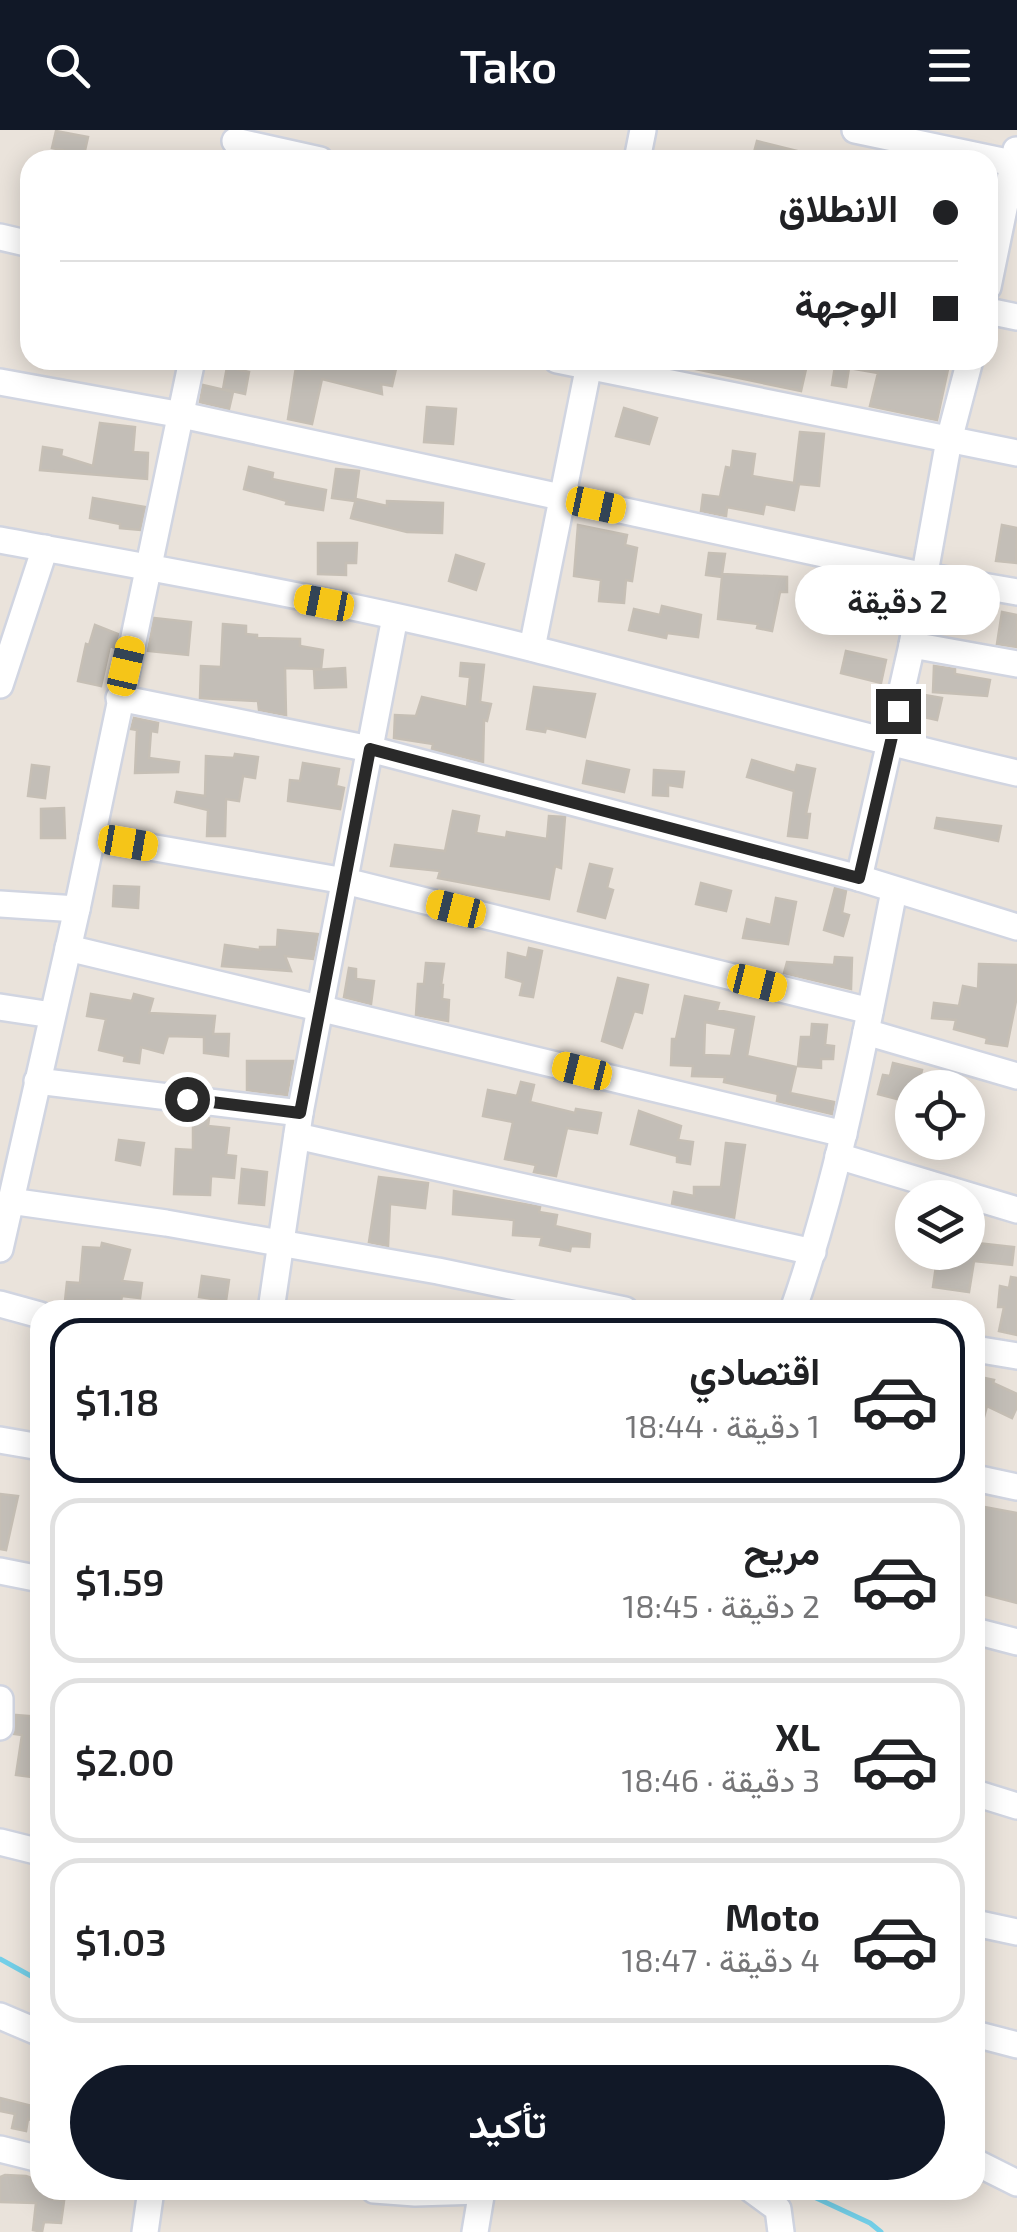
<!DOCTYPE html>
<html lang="ar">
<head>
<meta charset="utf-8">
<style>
  :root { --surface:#fff; --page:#f6f6f6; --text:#202124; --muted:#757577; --line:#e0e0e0; --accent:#111827 }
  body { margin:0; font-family:"Exo 2",Vazirmatn,sans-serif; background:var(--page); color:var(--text); direction:rtl; height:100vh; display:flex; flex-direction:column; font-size:38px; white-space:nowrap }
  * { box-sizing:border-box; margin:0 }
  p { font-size:32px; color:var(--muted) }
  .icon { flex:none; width:55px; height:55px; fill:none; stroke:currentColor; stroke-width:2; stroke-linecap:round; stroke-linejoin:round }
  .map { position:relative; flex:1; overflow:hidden; direction:ltr }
  .panel { position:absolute; left:30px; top:1170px; width:955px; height:900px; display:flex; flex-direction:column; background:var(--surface); border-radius:30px; box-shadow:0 5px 25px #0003; direction:rtl }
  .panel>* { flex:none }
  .guide { position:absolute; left:20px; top:20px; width:978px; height:220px; border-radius:30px; box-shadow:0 5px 25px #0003; direction:rtl; display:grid; align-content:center; height:220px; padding:0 40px; background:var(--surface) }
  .controls { position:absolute; left:895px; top:940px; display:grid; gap:20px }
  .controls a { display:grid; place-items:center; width:90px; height:90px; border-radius:50%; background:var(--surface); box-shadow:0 5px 25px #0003; font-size:50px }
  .end { position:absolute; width:45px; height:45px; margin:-22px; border:12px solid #292929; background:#fff; box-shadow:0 0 0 5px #fff }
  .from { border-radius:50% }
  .bubble { position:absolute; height:70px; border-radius:35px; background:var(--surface); box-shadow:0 5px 25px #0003; font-size:32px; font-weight:600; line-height:70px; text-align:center; direction:rtl }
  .car { position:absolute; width:30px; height:60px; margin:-30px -15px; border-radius:12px; box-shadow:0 0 8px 2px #0007; background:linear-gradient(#f5c518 24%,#345 0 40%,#f5c518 0 76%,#345 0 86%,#f5c518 0) }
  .guide b { display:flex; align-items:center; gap:35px; height:95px; font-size:38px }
  .guide b+b { border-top:2px solid var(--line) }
  .guide i { width:25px; height:25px; background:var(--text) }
  ul { padding:18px 0 0; list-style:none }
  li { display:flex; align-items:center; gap:30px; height:165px; margin:0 20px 15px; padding:0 20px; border:5px solid var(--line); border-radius:30px }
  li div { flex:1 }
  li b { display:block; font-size:38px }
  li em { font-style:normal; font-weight:600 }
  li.current { border-color:var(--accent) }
  li>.icon { width:90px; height:90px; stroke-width:1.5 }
  .action { display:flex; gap:20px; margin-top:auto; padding:20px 40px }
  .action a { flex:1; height:115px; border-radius:60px; background:var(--accent); color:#fff; font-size:40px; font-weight:600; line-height:115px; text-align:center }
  header { display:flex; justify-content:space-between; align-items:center; height:130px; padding:0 40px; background:var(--accent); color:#fff; font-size:45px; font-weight:600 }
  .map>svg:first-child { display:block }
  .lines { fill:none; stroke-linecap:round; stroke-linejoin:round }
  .stream { stroke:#73cfe8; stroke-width:5 }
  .building { fill:#c3beb7; stroke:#c6bfb5; stroke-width:2.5; fill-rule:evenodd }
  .minor-casing { stroke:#d1d5e1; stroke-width:30 }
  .minor { stroke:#fff; stroke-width:25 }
  .route { stroke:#292929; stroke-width:12 }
</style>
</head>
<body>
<header><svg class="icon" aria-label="menu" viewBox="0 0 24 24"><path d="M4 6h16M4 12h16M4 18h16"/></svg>Tako<svg class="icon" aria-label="search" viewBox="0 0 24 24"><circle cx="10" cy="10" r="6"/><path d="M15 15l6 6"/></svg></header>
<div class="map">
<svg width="1017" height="2102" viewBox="0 0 1017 2102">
  <rect width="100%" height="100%" fill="#eae3db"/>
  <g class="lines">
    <!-- stream -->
    <g class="stream">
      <polyline points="0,1829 40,1851"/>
      <polyline points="799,2060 870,2093 881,2102"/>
    </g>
  </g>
  <!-- building -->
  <g class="building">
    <polygon points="56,1 88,7 84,25 52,18"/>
    <polygon points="757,11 813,25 812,30 752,30"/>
    <polygon points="312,230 398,230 392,256 381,254 382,264 322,249 312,294 288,289 296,237 310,240"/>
    <polygon points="682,230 719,230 741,235 742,230 808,230 801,261 681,236"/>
    <polygon points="836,230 950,230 937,290 870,276 878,243 849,238 846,257 832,255"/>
    <polygon points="227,237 249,242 245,264 223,259"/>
    <polygon points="203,255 233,262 229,279 200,272"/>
    <polygon points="427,277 456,279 453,314 424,312"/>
    <polygon points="624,278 657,288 649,314 616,306"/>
    <polygon points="100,293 135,297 133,322 148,323 147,349 40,340 43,317 62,320 61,326 93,336"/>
    <polygon points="800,302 824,304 819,356 799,354 794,380 765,374 763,384 727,377 726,386 701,381 703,365 720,367 726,337 731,338 733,321 755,324 752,346 794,353"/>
    <polygon points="249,337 273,343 272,349 326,360 323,380 286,374 287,371 244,359"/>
    <polygon points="336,339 359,341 355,371 332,368"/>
    <polygon points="93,368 145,377 140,400 120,398 120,394 90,388"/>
    <polygon points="356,369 387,376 387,371 443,373 442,403 407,402 351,388"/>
    <polygon points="578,395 627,405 625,415 637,418 632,451 626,450 624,473 599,471 601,450 574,446"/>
    <polygon points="1002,395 1017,398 1016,433 996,431"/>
    <polygon points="318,413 357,413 356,433 346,433 346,445 318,444"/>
    <polygon points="709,423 725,424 722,444 787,447 787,462 780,462 772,501 757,498 758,494 718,489 722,447 706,445"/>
    <polygon points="456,425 484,434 476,460 449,451"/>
    <polygon points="662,476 701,485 698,507 667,503 666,508 629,500 634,479 660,485"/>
    <polygon points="1002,482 1017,485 1017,517 997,514"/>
    <polygon points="154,488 191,492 188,525 148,521"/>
    <polygon points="223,494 246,496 246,504 257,505 257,508 300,509 300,516 323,520 321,539 285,538 286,585 259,580 258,571 200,568 201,536 221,537"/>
    <polygon points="95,495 118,504 115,518 110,516 101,556 78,551 86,514 89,515"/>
    <polygon points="846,521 886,530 881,553 841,543"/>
    <polygon points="461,533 484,535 480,572 491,574 487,591 484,590 483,632 432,619 433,614 394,608 395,585 416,586 422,567 467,577 470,547 460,546"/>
    <polygon points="934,536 955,539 955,544 990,550 987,566 933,562"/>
    <polygon points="345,538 346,557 315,558 314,540"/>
    <polygon points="534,557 595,564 585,607 546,598 545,602 527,599"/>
    <polygon points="919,564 942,568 937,590 915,585"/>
    <polygon points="134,588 158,593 157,602 151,601 149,628 179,632 178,642 135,643 137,600 131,599"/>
    <polygon points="235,624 258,627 255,648 243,646 239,671 226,669 225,706 207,706 208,680 175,672 177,662 205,666 206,626 234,628"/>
    <polygon points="752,630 795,643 797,635 815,639 806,684 810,684 807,708 788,706 794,661 747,647"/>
    <polygon points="587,631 629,640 624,662 583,653"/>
    <polygon points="303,633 339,639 336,656 344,658 340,679 288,671 290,650 300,651"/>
    <polygon points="32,635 49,637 45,668 28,666"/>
    <polygon points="654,640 684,642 682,657 668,655 668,666 653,665"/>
    <polygon points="64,678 65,708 41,708 41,679"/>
    <polygon points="453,681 479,686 476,703 506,708 507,702 547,709 549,686 565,687 561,738 555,736 549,769 438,748 440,741 391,736 395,715 445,721"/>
    <polygon points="937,688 1001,696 998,711 935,698"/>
    <polygon points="590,734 612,739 607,758 613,760 605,788 578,781"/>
    <polygon points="701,753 731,761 726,781 696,774"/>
    <polygon points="114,756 139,757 138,778 113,776"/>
    <polygon points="835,758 846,761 842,783 849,785 843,806 824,800"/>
    <polygon points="776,768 796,772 788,814 743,808 747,789 771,795"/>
    <polygon points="278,800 318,804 313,829 285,826 291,841 222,836 225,815 260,820 260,817 277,817"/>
    <polygon points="529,818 542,821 533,867 520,865 523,852 506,847 508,823 527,828"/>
    <polygon points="835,827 852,828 851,859 784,843 787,832 834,835"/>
    <polygon points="426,833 444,834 441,855 443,855 442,869 449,870 448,891 416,885 418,854 424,854"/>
    <polygon points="979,834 1017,835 1017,866 1007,916 986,913 987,908 954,899 956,890 932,888 934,873 959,876 963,856 978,859"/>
    <polygon points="349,838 356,839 356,849 374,851 371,874 344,867"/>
    <polygon points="618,848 648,855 642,883 634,881 622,918 602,911"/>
    <polygon points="91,864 132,871 134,864 153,869 149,883 215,886 213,904 229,904 228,926 204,923 204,907 168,906 163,923 141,917 139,933 124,931 125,926 99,920 106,889 87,886"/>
    <path d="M685 866 719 873 717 880 754 887 747 926 796 937 790 963 834 972 832 984 777 971 778 964 724 952 725 947 692 946 693 936 671 935 672 909H676ZM705 892 736 898 731 926 704 925Z"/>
    <polygon points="812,894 827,895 825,915 834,916 833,929 821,929 821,938 798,936 801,907 811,907"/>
    <polygon points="247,931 293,931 287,965 247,960"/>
    <polygon points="893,933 922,940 918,958 912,958 912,973 878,964 883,945 890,946"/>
    <polygon points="521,952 534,955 530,972 575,983 576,979 601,983 597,1003 567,998 556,1046 534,1042 536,1035 505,1029 513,992 483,986 488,960 517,966"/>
    <polygon points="639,981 681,996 678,1010 693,1012 690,1034 677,1032 677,1026 631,1014"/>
    <polygon points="193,988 209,988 208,996 229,998 226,1025 236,1026 234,1048 211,1046 210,1065 174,1064 176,1019 193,1020"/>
    <polygon points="119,1010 144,1013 140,1035 116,1030"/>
    <polygon points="726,1013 745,1015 734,1088 672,1074 674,1062 694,1066 694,1057 721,1057"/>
    <polygon points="242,1039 267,1042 264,1075 239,1073"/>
    <polygon points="379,1047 428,1053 425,1078 390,1074 388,1116 369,1112"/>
    <polygon points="454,1061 540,1077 539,1082 557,1085 555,1096 590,1104 589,1117 571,1116 570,1121 540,1115 542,1107 513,1105 514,1090 453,1084"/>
    <polygon points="968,1112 1014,1117 1012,1135 974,1131 969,1162 933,1157 938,1122 968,1122"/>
    <polygon points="102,1113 130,1120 122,1151 142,1153 140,1168 122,1166 120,1176 87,1170 86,1173 65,1171 67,1152 80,1153 83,1117 101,1118"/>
    <polygon points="202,1146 229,1150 226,1171 199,1167"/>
    <polygon points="1011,1147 1017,1148 1017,1205 999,1201 1004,1177 998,1177 1000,1156 1009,1158"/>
    <polygon points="975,1246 994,1250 993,1253 1017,1264 1017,1277 1012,1288 987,1276 980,1302 975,1302"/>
    <polygon points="0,1364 18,1366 6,1420 0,1419"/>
    <polygon points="979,1376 1017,1383 1017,1473 975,1462 975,1398"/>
    <polygon points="16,1585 40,1587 40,1648 16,1645 22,1605 14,1604"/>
    <polygon points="0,1968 40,1978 40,1992 28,1989 26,2001 12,1998 15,1984 0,1981"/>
    <polygon points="5,2045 26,2046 40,2051 40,2060 52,2060 50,2069 64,2071 61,2093 44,2092 42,2102 33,2100 36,2073 0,2072 0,2047"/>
  </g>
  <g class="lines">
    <defs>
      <g id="minor">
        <polyline points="855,0 1017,34"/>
        <polyline points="235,11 320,30"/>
        <polyline points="637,30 643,0"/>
        <polyline points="0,107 30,114"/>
        <polyline points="988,157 1016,20"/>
        <polyline points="988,181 1017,187"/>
        <polyline points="557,230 1017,323"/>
        <polyline points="0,252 182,285 925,446 1017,462"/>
        <path d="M0 410C178 443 358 474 534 519 695 560 855 606 1017 643"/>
        <polyline points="912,515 1017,534"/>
        <polyline points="532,518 590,230"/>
        <polyline points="0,555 45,418"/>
        <polyline points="119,568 370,619 859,748 1017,797"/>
        <polyline points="92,707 345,751 870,881"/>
        <polyline points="859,748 912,515 949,310 970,230"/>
        <polyline points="0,774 77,779"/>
        <polyline points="68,818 844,1004"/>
        <polyline points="0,877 52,885"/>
        <polyline points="866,902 1017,946"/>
        <polyline points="37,951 300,983"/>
        <polyline points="297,1006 813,1122"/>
        <polyline points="838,1026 1017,1080"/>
        <polyline points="10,1071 166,1093 438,1141 625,1180"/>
        <polyline points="0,1119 77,779 192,230"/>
        <polyline points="0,1174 40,1185"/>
        <polyline points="271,1180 300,983 395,487"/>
        <path d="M793 1180C841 1044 866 902 894 761"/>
        <polyline points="975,1219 1017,1226"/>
        <polyline points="0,1310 40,1317"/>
        <polyline points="975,1348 1017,1357"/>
        <polyline points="0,1441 40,1449"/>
        <polyline points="975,1501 1017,1512"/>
        <polyline points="0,1569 0,1597"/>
        <polyline points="975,1663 1017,1676"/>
        <polyline points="0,1712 40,1722"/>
        <polyline points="975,1793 1017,1802"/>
        <polyline points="0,1886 40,1903"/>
        <polyline points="975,1904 1017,1915"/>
        <polyline points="0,2019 40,2029"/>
        <polyline points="975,2032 1017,2053"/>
        <polyline points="374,2060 415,2063 481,2061"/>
        <polyline points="752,2060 778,2079 781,2102"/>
        <polyline points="145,2102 151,2060"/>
        <polyline points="475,2102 482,2060"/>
      </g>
    </defs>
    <!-- minor casing -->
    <use href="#minor" class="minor-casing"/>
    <!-- minor -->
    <use href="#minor" class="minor"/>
  </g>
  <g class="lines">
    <!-- route -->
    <polyline class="route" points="187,969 300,983 370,619 859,748 898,581"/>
  </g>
</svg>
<div class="controls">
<a><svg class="icon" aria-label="locate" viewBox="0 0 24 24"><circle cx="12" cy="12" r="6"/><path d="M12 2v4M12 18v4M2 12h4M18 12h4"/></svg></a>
<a><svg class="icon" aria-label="layers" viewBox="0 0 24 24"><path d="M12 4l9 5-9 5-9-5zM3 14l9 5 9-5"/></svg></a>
</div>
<i class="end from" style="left:187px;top:969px"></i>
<i class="end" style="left:898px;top:581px"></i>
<div class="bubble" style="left:795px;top:435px;width:205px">2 دقيقة</div>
<i class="car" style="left:596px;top:375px;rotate:102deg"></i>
<i class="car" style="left:324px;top:473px;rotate:281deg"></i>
<i class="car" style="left:126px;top:536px;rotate:13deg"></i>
<i class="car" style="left:128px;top:713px;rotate:100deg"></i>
<i class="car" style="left:456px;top:779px;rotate:284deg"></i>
<i class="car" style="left:757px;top:853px;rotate:104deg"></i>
<i class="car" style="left:582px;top:941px;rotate:284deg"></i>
<div class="guide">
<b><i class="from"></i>الانطلاق</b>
<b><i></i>الوجهة</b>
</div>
<section class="panel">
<ul>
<li class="current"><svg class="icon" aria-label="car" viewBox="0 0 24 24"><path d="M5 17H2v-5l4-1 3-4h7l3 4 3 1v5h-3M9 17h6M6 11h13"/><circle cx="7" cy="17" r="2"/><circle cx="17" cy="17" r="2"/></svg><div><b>اقتصادي</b><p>1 دقيقة · 18:44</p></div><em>$1.18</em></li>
<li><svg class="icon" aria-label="car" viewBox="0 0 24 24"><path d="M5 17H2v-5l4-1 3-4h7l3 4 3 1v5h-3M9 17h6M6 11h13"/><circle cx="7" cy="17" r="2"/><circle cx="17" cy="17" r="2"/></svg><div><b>مريح</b><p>2 دقيقة · 18:45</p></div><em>$1.59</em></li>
<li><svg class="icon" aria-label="car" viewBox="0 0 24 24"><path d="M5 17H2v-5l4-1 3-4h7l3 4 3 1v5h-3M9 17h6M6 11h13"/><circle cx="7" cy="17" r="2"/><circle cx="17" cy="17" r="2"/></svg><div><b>XL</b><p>3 دقيقة · 18:46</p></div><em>$2.00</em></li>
<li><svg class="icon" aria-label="car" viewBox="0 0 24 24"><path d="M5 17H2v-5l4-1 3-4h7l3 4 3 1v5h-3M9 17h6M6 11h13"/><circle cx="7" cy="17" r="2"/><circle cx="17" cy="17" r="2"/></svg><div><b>Moto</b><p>4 دقيقة · 18:47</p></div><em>$1.03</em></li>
</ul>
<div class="action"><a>تأكيد</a></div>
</section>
</div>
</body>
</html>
